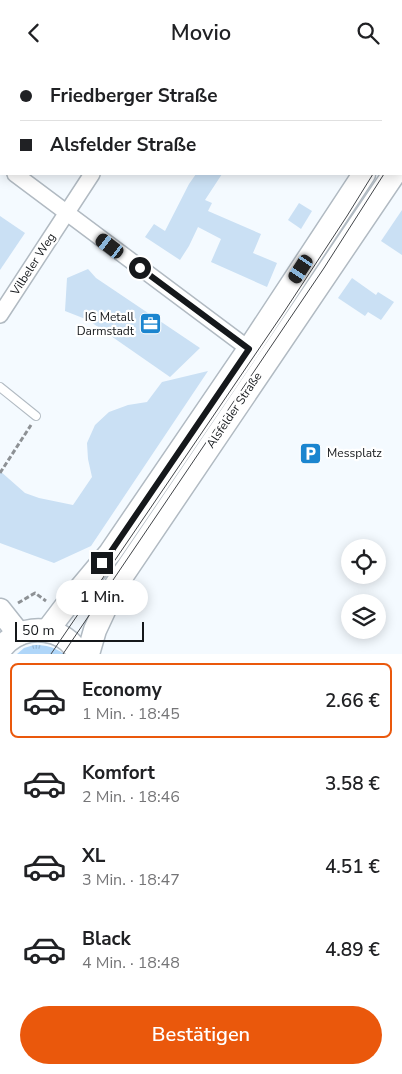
<!DOCTYPE html>
<html lang="de">
<head>
<meta charset="utf-8">
<style>
  :root { --surface:#fff; --page:#f6f6f6; --text:#202124; --muted:#757577; --line:#e0e0e0; --accent:#ea580c }
  body { margin:0; font-family:"Nunito Sans",sans-serif; background:var(--page); color:var(--text); height:100vh; display:flex; flex-direction:column; font-size:19px; white-space:nowrap }
  * { box-sizing:border-box; margin:0 }
  p { font-size:16px; color:var(--muted) }
  .icon { flex:none; width:28px; height:28px; fill:none; stroke:currentColor; stroke-width:2; stroke-linecap:round; stroke-linejoin:round }
  .map { position:relative; height:589px; overflow:hidden }
  .panel { display:flex; flex-direction:column; background:var(--surface); flex:1 }
  .panel>* { flex:none }
  .top-card { position:absolute; left:0px; top:0px; width:402px; height:110px; box-shadow:0 2px 12px #0003; display:grid; align-content:center; height:110px; padding:0 20px; background:var(--surface) }
  .fabs { position:absolute; left:341px; top:474px; display:grid; gap:10px }
  .fabs a { display:grid; place-items:center; width:45px; height:45px; border-radius:50%; background:var(--surface); box-shadow:0 2px 12px #0003; font-size:25px }
  .scale { position:absolute; left:15px; bottom:12px; width:129px; box-sizing:border-box; padding-left:5px; border:2px solid #15181b; border-top:0; font-size:14px; line-height:18px; white-space:nowrap; color:#15181b; -webkit-text-stroke:4px #fff; paint-order:stroke }
  .end { position:absolute; width:22px; height:22px; margin:-11px; border:6px solid #15181b; background:#fff; box-shadow:0 0 0 2px #fff }
  .from { border-radius:50% }
  .bubble { position:absolute; height:35px; border-radius:18px; background:var(--surface); box-shadow:0 2px 12px #0003; font-size:16px; font-weight:600; line-height:35px; text-align:center }
  .car { position:absolute; width:15px; height:30px; margin:-15px -8px; border-radius:6px; box-shadow:0 0 4px 1px #0007; background:linear-gradient(#222 24%,#8ab4d8 0 40%,#222 0 76%,#8ab4d8 0 86%,#222 0) }
  .top-card b { display:flex; align-items:center; gap:18px; height:48px; font-size:19px }
  .top-card b+b { border-top:1px solid var(--line) }
  .top-card i { width:12px; height:12px; background:var(--text) }
  ul { padding:9px 0 0; list-style:none }
  li { display:flex; align-items:center; gap:15px; height:75px; margin:0 10px 8px; padding:0 10px; border:2px solid transparent; border-radius:8px }
  li div { flex:1 }
  li b { display:block; font-size:19px }
  li em { font-style:normal; font-weight:600 }
  li.active { border-color:var(--accent) }
  li>.icon { width:45px; height:45px; stroke-width:1.5 }
  .primary-button { display:flex; gap:10px; margin-top:auto; padding:10px 20px }
  .primary-button a { flex:1; height:58px; border-radius:30px; background:var(--accent); color:#fff; font-size:20px; font-weight:600; line-height:58px; text-align:center }
  header { display:flex; justify-content:space-between; align-items:center; height:65px; padding:0 20px; background:var(--surface); font-size:22px; font-weight:600 }
  .map>svg:first-child { display:block }
  .grass { fill:url(#grass-tufts) }
  .building { fill:#cae0f4 }
  .lines { fill:none; stroke-linecap:round; stroke-linejoin:round }
  .lane-casing { stroke:#b1bac2; stroke-width:10 }
  .street-casing { stroke:#b1bac2; stroke-width:18 }
  .secondary-casing { stroke:#b1bac2; stroke-width:25 }
  .path { stroke:#8d9195; stroke-width:3; stroke-dasharray:5 2.5; stroke-linecap:butt }
  .lane { stroke:#fff; stroke-width:8 }
  .street { stroke:#fff; stroke-width:15 }
  .secondary { stroke:#fff; stroke-width:22 }
  .tram { stroke:#414448; stroke-width:1 }
  .route { stroke:#15181b; stroke-width:6 }
  .labels { text-anchor:middle; stroke-width:4.5; stroke-linejoin:round; paint-order:stroke }
  .street-label { font-size:12px; fill:#15181b; stroke:#fff }
  .poi-label { font-size:12px; fill:#15181b; stroke:#fff; text-anchor:end }
</style>
</head>
<body>
<header><svg class="icon" aria-label="back" viewBox="0 0 24 24"><path d="M15 5l-7 7 7 7"/></svg>Movio<svg class="icon" aria-label="search" viewBox="0 0 24 24"><circle cx="10" cy="10" r="6"/><path d="M15 15l6 6"/></svg></header>
<div class="map">
<svg width="402" height="589" viewBox="0 0 402 589">
  <defs>
    <pattern id="grass-tufts" width="24" height="20" patternUnits="userSpaceOnUse" patternTransform="scale(1.25)"><rect width="24" height="20" fill="#afd6f9"/><path d="M3 7l-1-3M5 7V3M7 7l1-3M15 17l-1-3M17 17v-4M19 17l1-3" fill="none" stroke="#96b7d5"/></pattern>
  </defs>
  <rect width="100%" height="100%" fill="#f4faff"/>
  <!-- grass -->
  <path class="grass" d="M34 580C47 580 54 582 64 589H17L24 583Z"/>
  <!-- building -->
  <g class="building">
    <polygon points="196,109 222,109 205,135 212,138 208,146 261,169 253,188 277,198 267,222 211,197 221,174 198,162 189,181 180,195 145,172 154,159 165,166 189,119"/>
    <polygon points="299,138 312,146 301,164 288,155"/>
    <polygon points="402,145 402,190 381,176"/>
    <polygon points="0,151 25,168 0,205"/>
    <polygon points="88,204 96,213 200,283 170,312 88,255 65,246 67,213"/>
    <polygon points="352,213 376,230 378,227 394,237 381,255 368,247 365,251 338,233"/>
    <polygon points="208,306 91,481 54,498 0,478 0,406 25,428 39,433 73,440 92,412 88,394 87,378 95,360 109,347 128,340 147,337 162,317"/>
  </g>
  <g class="lines">
    <defs>
      <g id="lane">
        <polyline points="277,1 278,0"/>
        <polyline points="401,53 402,54"/>
        <polyline points="0,322 36,351"/>
      </g>
      <g id="street">
        <polyline points="161,1 162,0"/>
        <polyline points="0,97 1,98"/>
        <polyline points="15,109 249,284"/>
        <polyline points="0,250 92,109"/>
      </g>
      <g id="secondary">
        <polyline points="401,83 402,84"/>
        <polyline points="0,545 19,569"/>
        <polyline points="47,566 69,537 110,488 249,284 364,109"/>
        <path d="M0 585C2 582 5 579 8 576 30 558 65 563 79 589"/>
        <polyline points="88,589 95,565 116,520 394,109"/>
      </g>
    </defs>
    <!-- lane casing -->
    <use href="#lane" class="lane-casing"/>
    <!-- street casing -->
    <use href="#street" class="street-casing"/>
    <!-- secondary casing -->
    <use href="#secondary" class="secondary-casing"/>
    <!-- path -->
    <g class="path">
      <polyline points="0,408 31,360"/>
      <polyline points="18,538 35,528 46,536"/>
    </g>
    <!-- lane -->
    <use href="#lane" class="lane"/>
    <!-- street -->
    <use href="#street" class="street"/>
    <!-- secondary -->
    <use href="#secondary" class="secondary"/>
    <!-- tram -->
    <g class="tram">
      <polyline points="401,66 402,65"/>
      <polyline points="401,81 402,80"/>
      <polyline points="51,589 282,250 347,151 373,109"/>
      <polyline points="63,589 324,203 384,109"/>
    </g>
  </g>
  <g class="lines">
    <!-- route -->
    <polyline class="route" points="102,498 110,488 249,284 140,203"/>
  </g>
  <!-- icons -->
  <defs>
    <symbol id="office-square" viewBox="-11 -11 22 22"><rect x="-9" y="-9" width="18" height="18" rx="4" fill="#1b85cf" stroke="#fff"/><path d="M-6-3h4V-5.5h4V-3h4V5H-6ZM-1-4.5V-3h2v-1.5ZM-6 0V1H6V0Z" fill="#fff"/></symbol>
    <symbol id="parking-square" viewBox="-11 -11 22 22"><rect x="-9" y="-9" width="18" height="18" rx="4" fill="#1b85cf" stroke="#fff"/><path d="M-3.5-5.5H1a3.5 3.5 0 0 1 0 7H-1V5.5H-3.5ZM-1-3.4V-.6H.8a1.4 1.4 0 0 0 0-2.8Z" fill="#fff"/></symbol>
  </defs>
  <g fill-rule="evenodd">
    <use href="#office-square" x="138" y="246" width="25" height="25"/>
    <use href="#parking-square" x="298" y="376" width="25" height="25"/>
  </g>
  <g class="labels">
    <!-- street labels -->
    <g class="street-label">
      <text transform="translate(33 199) rotate(-57)" y="4">Vilbeler Weg</text>
      <text transform="translate(234 345) rotate(-56)" y="4">Alsfelder Straße</text>
    </g>
    <!-- poi labels -->
    <g class="poi-label">
      <text x="134" y="256">IG Metall<tspan x="134" dy="14">Darmstadt</tspan></text>
      <text x="327" y="392" text-anchor="start">Messplatz</text>
    </g>
  </g>
</svg>
<div class="fabs">
<a><svg class="icon" aria-label="locate" viewBox="0 0 24 24"><circle cx="12" cy="12" r="6"/><path d="M12 2v4M12 18v4M2 12h4M18 12h4"/></svg></a>
<a><svg class="icon" aria-label="layers" viewBox="0 0 24 24"><path d="M12 4l9 5-9 5-9-5zM3 14l9 5 9-5"/></svg></a>
</div>
<div class="scale">50 m</div>
<i class="end from" style="left:140px;top:203px"></i>
<i class="end" style="left:102px;top:498px"></i>
<div class="bubble" style="left:56px;top:515px;width:92px">1 Min.</div>
<i class="car" style="left:110px;top:181px;rotate:307deg"></i>
<i class="car" style="left:301px;top:204px;rotate:213deg"></i>
<div class="top-card">
<b><i class="from"></i>Friedberger Straße</b>
<b><i></i>Alsfelder Straße</b>
</div>
</div>
<section class="panel">
<ul>
<li class="active"><svg class="icon" aria-label="car" viewBox="0 0 24 24"><path d="M5 17H2v-5l4-1 3-4h7l3 4 3 1v5h-3M9 17h6M6 11h13"/><circle cx="7" cy="17" r="2"/><circle cx="17" cy="17" r="2"/></svg><div><b>Economy</b><p>1 Min. · 18:45</p></div><em>2.66 €</em></li>
<li><svg class="icon" aria-label="car" viewBox="0 0 24 24"><path d="M5 17H2v-5l4-1 3-4h7l3 4 3 1v5h-3M9 17h6M6 11h13"/><circle cx="7" cy="17" r="2"/><circle cx="17" cy="17" r="2"/></svg><div><b>Komfort</b><p>2 Min. · 18:46</p></div><em>3.58 €</em></li>
<li><svg class="icon" aria-label="car" viewBox="0 0 24 24"><path d="M5 17H2v-5l4-1 3-4h7l3 4 3 1v5h-3M9 17h6M6 11h13"/><circle cx="7" cy="17" r="2"/><circle cx="17" cy="17" r="2"/></svg><div><b>XL</b><p>3 Min. · 18:47</p></div><em>4.51 €</em></li>
<li><svg class="icon" aria-label="car" viewBox="0 0 24 24"><path d="M5 17H2v-5l4-1 3-4h7l3 4 3 1v5h-3M9 17h6M6 11h13"/><circle cx="7" cy="17" r="2"/><circle cx="17" cy="17" r="2"/></svg><div><b>Black</b><p>4 Min. · 18:48</p></div><em>4.89 €</em></li>
</ul>
<div class="primary-button"><a>Bestätigen</a></div>
</section>
</body>
</html>
